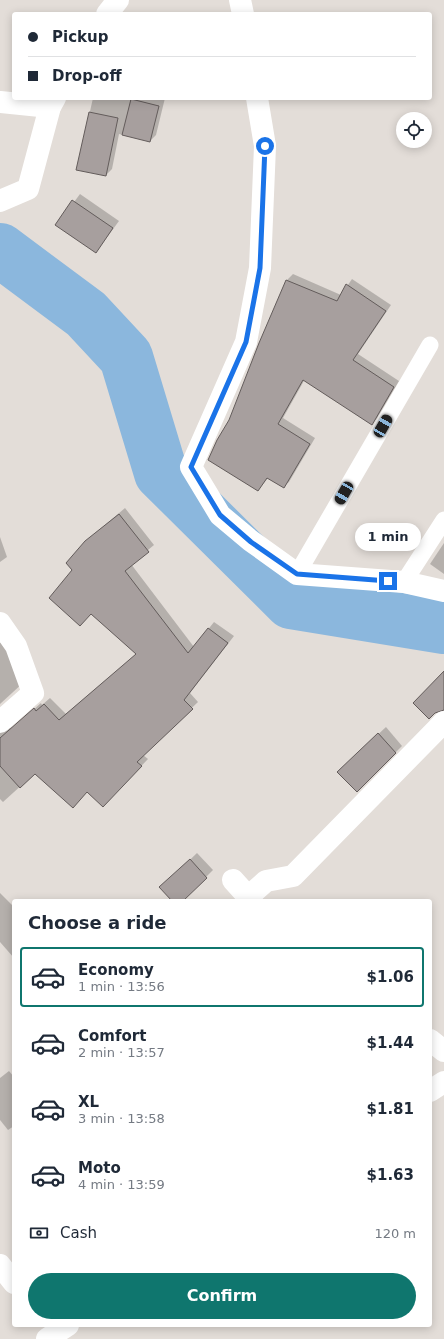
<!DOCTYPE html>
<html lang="en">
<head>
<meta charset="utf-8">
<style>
  :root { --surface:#fff; --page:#f2f2f3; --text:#1f2937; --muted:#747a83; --line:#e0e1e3; --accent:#0f766e }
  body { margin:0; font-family:"DejaVu Sans",sans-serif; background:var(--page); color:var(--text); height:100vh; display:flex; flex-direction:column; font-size:15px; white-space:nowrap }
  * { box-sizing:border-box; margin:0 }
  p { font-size:13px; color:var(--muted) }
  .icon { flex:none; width:22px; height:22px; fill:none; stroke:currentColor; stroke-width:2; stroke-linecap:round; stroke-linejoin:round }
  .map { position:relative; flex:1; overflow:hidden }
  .sheet { position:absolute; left:12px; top:899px; width:420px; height:428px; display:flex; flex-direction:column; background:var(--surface); border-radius:4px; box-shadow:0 2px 10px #0003 }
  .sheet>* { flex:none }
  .guide { position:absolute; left:12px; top:12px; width:420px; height:88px; border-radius:4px; box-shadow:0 2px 10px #0003; display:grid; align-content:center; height:88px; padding:0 16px; background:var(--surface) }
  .controls { position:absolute; left:396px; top:112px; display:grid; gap:8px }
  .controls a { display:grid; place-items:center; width:36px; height:36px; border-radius:50%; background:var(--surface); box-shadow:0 2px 10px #0003; font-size:20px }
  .end { position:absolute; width:18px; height:18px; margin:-9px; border:5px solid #1a73e8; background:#fff; box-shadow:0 0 0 2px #fff }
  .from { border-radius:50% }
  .bubble { position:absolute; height:28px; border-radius:14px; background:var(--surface); box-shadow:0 2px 10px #0003; font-size:13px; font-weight:800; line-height:28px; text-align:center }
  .car { position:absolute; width:12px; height:24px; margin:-12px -6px; border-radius:5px; box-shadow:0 0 3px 1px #0007; background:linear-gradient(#222 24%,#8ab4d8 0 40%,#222 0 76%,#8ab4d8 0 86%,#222 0) }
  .guide b { display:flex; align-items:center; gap:14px; height:38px; font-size:15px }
  .guide b+b { border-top:1px solid var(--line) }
  .guide i { width:10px; height:10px; background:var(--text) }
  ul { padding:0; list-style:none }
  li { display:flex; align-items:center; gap:12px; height:60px; margin:0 8px 6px; padding:0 8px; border:2px solid transparent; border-radius:4px }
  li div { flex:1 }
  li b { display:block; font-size:15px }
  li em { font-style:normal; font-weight:800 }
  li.selected { border-color:var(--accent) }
  li>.icon { width:36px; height:36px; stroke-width:1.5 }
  h2 { padding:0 16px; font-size:18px; line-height:48px }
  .pay { display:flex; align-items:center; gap:10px; height:44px; padding:0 16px; font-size:15px }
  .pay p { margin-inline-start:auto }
  .action { display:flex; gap:8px; margin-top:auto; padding:8px 16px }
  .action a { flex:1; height:46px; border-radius:24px; background:var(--accent); color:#fff; font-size:16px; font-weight:800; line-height:46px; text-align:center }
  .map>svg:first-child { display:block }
  .shadow { fill:#0003 }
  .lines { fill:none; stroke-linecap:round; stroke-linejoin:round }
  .river { stroke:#8bb7dd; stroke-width:54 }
  .building { fill:#a79f9e; stroke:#635c5b }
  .lane { stroke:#fff; stroke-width:17 }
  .street { stroke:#fff; stroke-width:22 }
  .route { stroke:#1a73e8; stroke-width:5 }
</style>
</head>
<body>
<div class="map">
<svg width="444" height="1339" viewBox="0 0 444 1339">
  <rect width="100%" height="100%" fill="#e3ddd8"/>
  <!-- shadow -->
  <g class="shadow">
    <polygon points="93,98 165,98 156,135 150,141 119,134 112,169 106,175 77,169"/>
    <polygon points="80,194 119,221 96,252 57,225"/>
    <polygon points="293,274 341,295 352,279 391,305 358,354 399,381 377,418 372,424 305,379 283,418 315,438 289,482 283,487 268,478 258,490 230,421 260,343 287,280"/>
    <polygon points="125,508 154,545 131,564 194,647 214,622 234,636 190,693 198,702 143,755 148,759 103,806 88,791 35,773 3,802 0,799 0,726 10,728 15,726 41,703 42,705 50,698 66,714 137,654 73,570 85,542"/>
    <polygon points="0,537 7,557 0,562"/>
    <polygon points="444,543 444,574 430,564"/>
    <polygon points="6,638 24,682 0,704 0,643"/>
    <polygon points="386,727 402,746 357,791 345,765"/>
    <polygon points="197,853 213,870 182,901 174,901 168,881"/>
    <polygon points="0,893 14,907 14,958 0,942"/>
    <polygon points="9,1071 14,1077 14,1126 8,1130 0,1120 0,1078"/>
  </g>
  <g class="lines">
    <!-- river -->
    <polyline class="river" points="0,250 86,314 126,357 161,473 291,602 444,627"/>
  </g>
  <!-- building -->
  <g class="building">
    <polygon points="131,99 159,106 150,142 122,135"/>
    <polygon points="89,112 118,118 106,176 76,170"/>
    <polygon points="72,200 113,228 96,253 55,225"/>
    <polygon points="286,280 337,301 346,284 386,311 353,360 394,387 372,425 303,380 278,424 310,444 284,488 267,478 258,491 208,460 217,440 229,420 259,343"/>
    <polygon points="119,514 149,552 125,571 188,653 208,628 228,643 184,700 193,709 137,762 142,766 103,807 87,792 73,808 35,774 20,788 0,766 0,738 34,708 36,711 44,704 59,720 136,654 91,614 80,626 49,598 72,570 66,563 85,541"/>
    <polygon points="444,671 444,710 435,713 429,719 413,703"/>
    <polygon points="378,733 396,753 357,792 337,772"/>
    <polygon points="190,859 207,878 183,901 172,901 159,887"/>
  </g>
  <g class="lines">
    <!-- lane -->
    <g class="lane">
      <polyline points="297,574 430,345"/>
      <polyline points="404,582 444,520"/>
    </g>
    <!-- street -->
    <g class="street">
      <polyline points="240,0 243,14"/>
      <polyline points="107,14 118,0"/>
      <polyline points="257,98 265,146 260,268 246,342 191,467 220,515 251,541 297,574 404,582 444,591"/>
      <polyline points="0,102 50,107"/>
      <polyline points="0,201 28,189 50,107 55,98"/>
      <polyline points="0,623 16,646 33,693 0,722"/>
      <polyline points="233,880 252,901"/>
      <polyline points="248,897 266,881 293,876 444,722"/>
      <polyline points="430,1040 444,1051"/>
      <polyline points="430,1091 444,1082"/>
      <polyline points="0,1265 14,1283"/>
      <polyline points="47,1339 68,1325"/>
    </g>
  </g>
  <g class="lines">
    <!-- route -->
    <polyline class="route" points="265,146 260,268 246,342 191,467 220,515 251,542 297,574 388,581"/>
  </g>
</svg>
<div class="controls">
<a><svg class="icon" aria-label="locate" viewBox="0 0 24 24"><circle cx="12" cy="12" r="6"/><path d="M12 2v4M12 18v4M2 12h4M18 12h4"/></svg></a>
</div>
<i class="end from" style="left:265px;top:146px"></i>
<i class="end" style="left:388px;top:581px"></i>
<div class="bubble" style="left:355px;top:523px;width:66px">1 min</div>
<i class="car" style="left:383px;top:426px;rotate:30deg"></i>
<i class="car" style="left:344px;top:493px;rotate:210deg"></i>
<div class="guide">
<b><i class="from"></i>Pickup</b>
<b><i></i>Drop-off</b>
</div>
<section class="sheet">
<h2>Choose a ride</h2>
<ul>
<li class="selected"><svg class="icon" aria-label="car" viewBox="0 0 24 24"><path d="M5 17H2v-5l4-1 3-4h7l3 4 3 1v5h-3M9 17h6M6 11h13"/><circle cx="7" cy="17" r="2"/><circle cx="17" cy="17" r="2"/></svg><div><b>Economy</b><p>1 min · 13:56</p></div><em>$1.06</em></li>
<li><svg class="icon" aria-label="car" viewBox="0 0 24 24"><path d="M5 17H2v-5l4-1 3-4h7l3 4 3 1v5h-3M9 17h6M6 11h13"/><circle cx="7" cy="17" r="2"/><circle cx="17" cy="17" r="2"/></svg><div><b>Comfort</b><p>2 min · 13:57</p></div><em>$1.44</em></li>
<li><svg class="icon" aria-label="car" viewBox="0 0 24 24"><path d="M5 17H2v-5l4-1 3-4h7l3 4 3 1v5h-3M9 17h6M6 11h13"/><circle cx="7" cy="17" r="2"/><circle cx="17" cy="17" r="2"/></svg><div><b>XL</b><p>3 min · 13:58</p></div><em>$1.81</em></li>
<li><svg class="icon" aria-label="car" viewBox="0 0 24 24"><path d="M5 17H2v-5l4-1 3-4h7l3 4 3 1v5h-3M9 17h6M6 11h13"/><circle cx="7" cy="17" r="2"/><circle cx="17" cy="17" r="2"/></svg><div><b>Moto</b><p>4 min · 13:59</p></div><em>$1.63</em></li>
</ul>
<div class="pay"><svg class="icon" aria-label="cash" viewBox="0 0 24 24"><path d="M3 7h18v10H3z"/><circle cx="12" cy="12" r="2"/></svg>Cash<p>120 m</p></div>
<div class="action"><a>Confirm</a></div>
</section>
</div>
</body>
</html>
